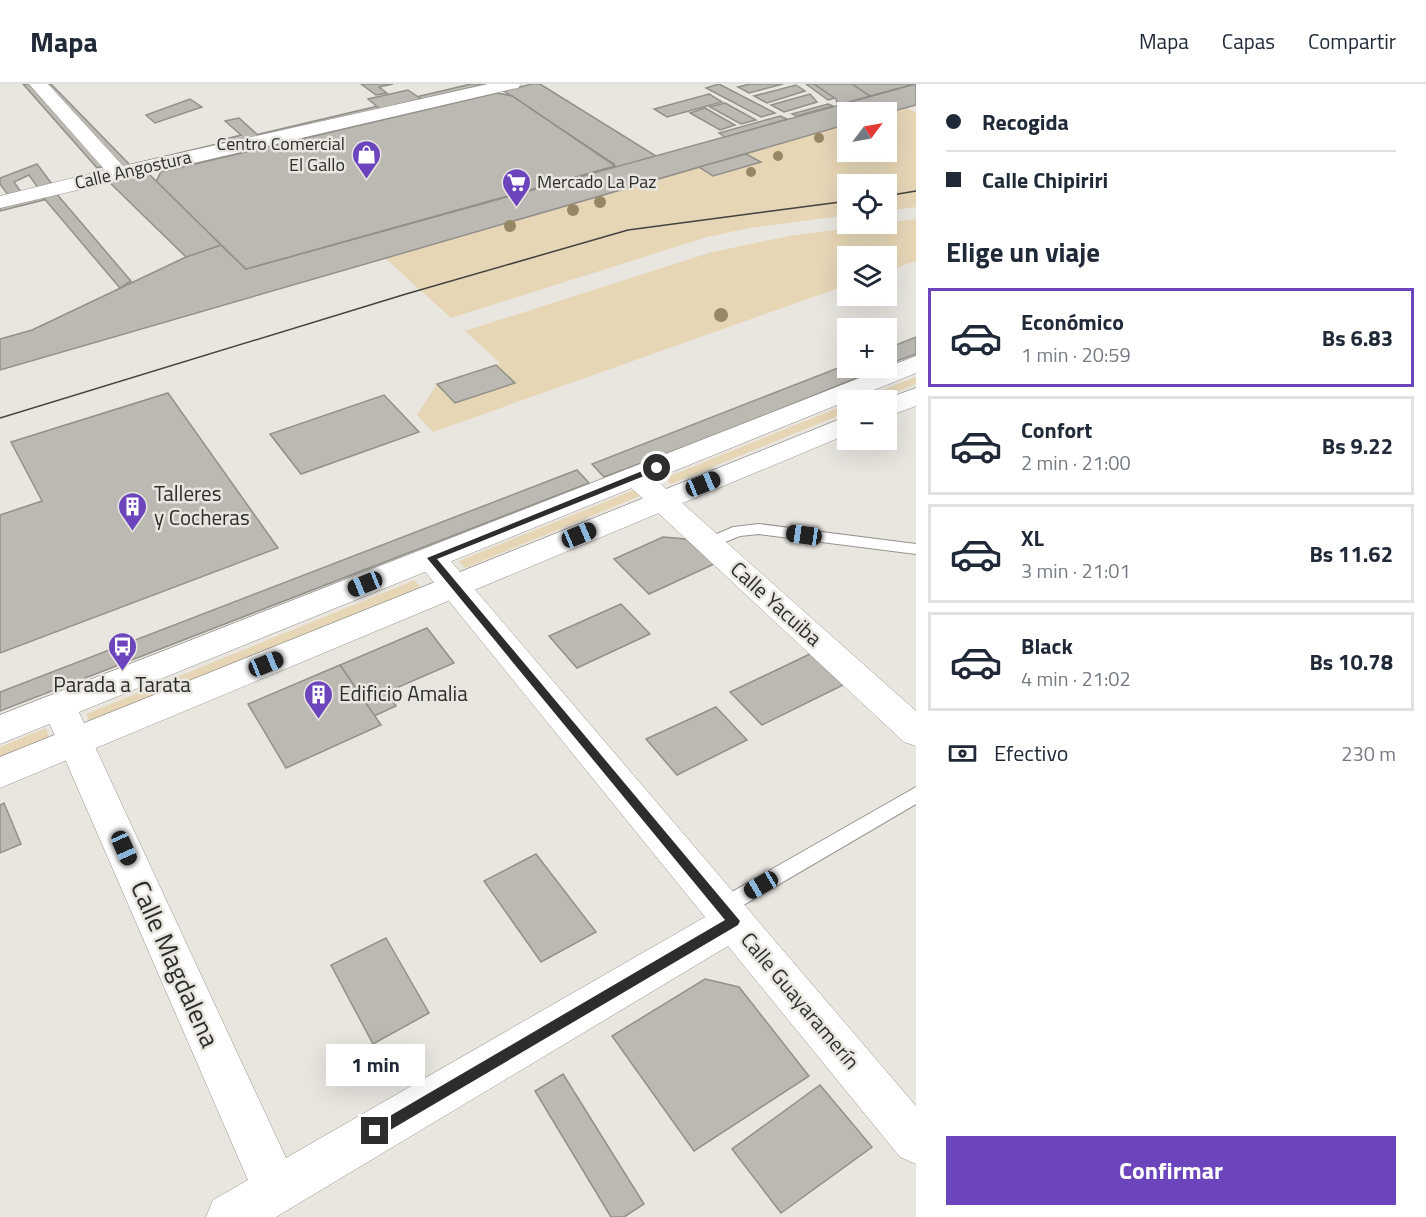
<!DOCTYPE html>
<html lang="es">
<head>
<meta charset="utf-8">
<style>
  :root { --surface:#fff; --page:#f2f2f3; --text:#1f2937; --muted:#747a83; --line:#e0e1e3; --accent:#6c45bd }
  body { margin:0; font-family:"Titillium Web",sans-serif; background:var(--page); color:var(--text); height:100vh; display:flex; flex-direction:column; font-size:22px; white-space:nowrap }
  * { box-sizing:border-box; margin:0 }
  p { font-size:20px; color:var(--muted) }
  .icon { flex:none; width:33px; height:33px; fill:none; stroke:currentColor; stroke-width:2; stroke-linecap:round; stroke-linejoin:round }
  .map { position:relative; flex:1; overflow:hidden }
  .drawer { display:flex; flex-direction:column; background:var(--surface); width:510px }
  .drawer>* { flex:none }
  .banner { display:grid; align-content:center; height:132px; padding:0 30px; background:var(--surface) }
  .needle { width:39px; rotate:58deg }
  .tools { position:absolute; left:837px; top:18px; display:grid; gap:12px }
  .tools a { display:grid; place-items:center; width:60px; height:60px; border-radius:0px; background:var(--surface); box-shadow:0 6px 24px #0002; font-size:30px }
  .end { position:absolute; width:27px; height:27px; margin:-14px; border:8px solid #2e2d2b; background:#fff; box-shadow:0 0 0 3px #fff }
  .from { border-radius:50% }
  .bubble { position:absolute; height:42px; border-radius:0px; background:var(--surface); box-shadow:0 6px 24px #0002; font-size:20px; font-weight:700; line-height:42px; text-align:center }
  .car { position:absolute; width:18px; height:36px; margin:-18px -9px; border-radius:8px; box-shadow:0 0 4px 2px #0007; background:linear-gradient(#222 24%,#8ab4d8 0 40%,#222 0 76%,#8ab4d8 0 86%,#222 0) }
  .banner b { display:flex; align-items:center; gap:21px; height:57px; font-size:22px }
  .banner b+b { border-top:2px solid var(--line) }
  .banner i { width:15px; height:15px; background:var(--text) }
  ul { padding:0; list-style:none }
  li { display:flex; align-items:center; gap:18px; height:99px; margin:0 12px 9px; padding:0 18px; border:3px solid var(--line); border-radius:0px }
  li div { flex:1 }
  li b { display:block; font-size:22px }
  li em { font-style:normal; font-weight:700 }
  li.on { border-color:var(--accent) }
  li>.icon { width:54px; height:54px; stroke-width:1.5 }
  h2 { padding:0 30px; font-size:27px; line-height:72px }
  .pay { display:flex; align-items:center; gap:15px; height:66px; padding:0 30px; font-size:22px }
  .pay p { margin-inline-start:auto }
  .action { display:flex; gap:12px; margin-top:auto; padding:12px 30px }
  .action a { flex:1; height:69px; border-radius:0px; background:var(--accent); color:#fff; font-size:24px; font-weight:700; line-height:69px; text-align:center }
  header { display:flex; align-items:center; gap:36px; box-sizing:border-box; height:84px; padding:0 30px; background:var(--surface); border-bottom:2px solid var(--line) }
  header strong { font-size:28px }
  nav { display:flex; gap:33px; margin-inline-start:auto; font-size:21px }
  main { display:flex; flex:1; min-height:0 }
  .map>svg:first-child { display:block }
  .green { fill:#e7d6b6 }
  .building { fill:#bcb9b3; stroke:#93908b; stroke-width:1.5; fill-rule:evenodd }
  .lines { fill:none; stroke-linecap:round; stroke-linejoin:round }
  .lane-casing { stroke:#97948e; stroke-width:2 }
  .street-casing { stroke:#97948e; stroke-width:1 }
  .secondary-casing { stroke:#97948e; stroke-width:1 }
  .lane { fill:#fff; fill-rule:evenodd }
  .street { fill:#fff; fill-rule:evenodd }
  .secondary { fill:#fff; fill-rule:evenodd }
  .tram { stroke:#43423f; stroke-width:1.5 }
  .tree { fill:#978865 }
  .route { fill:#2e2d2b }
  .labels { text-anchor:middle; stroke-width:5; stroke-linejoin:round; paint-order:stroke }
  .far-poi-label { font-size:18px; fill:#2e2d2b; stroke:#e9e6e0; text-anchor:end }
  .far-street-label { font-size:18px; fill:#2e2d2b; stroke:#e9e6e0 }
  .poi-label { font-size:21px; fill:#2e2d2b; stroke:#e9e6e0; text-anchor:start }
  .street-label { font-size:21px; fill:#2e2d2b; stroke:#e9e6e0 }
  .near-street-label { font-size:26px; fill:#2e2d2b; stroke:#e9e6e0 }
</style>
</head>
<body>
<header>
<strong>Mapa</strong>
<nav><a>Mapa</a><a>Capas</a><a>Compartir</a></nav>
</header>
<main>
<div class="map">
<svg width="916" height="1133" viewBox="0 0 916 1133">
  <rect width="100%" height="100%" fill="#e9e6e0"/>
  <!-- green -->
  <g class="green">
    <polygon points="906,24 916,28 916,123 887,127 886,100 848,100 847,131 750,144 707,153 451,234 385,174 699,83 714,92 760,78 746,70 847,40 848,68 886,68 887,29"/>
    <polygon points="916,135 916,177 887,187 886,172 848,172 847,201 433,348 417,331 437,300 456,319 515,299 496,281 500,279 465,247 712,168 789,152"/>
    <polygon points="916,293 916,300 876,316 857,316"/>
    <polygon points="847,320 847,328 671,400 665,394"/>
    <polygon points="634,406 640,412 465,484 459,477"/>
    <polygon points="415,496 420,503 90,639 86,630"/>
    <polygon points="46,644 49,653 0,674 0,663"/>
  </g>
  <!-- building -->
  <g class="building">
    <polygon points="23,0 32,0 106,82 97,84"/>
    <polygon points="43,0 51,0 132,83 122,85"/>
    <polygon points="361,0 393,0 379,3 387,9 376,11"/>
    <polygon points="471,0 486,0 135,82 133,80"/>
    <polygon points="532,0 540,0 656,72 612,85 614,80 504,7"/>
    <polygon points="719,0 775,29 761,33 706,4"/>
    <polygon points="750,0 783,0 749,9 738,3"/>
    <polygon points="806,0 814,0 835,14 828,16"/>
    <polygon points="814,0 852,0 870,12 838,21 836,15"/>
    <polygon points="852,0 914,0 870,12"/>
    <polygon points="916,0 916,21 886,29 848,28 848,40 0,286 0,255 32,246 186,173 221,161 246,185"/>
    <polygon points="796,1 805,7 767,19 754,12"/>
    <polygon points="408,6 421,15 380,25 368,15"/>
    <polygon points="487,8 490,11 161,88 158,85"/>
    <path d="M497 9 512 12 615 82 246 185 156 98 161 88ZM375 61 398 80 299 106 277 85Z"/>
    <polygon points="497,9 512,12 615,82 246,185 156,98 161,88"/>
    <polygon points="709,10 722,18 667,33 654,25"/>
    <polygon points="810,10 817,18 784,28 771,21"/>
    <polygon points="190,15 202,23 155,39 146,31"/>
    <polygon points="725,19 756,36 741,40 710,23"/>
    <polygon points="828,20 833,22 796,32 792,30"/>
    <polygon points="705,24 735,41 720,46 690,29"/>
    <polygon points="780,32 787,35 725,53 719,49"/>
    <polygon points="239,34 260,53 235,59 229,54 241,51 225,37"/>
    <polygon points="746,70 761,78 713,92 699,83"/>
    <polygon points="37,80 52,100 38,104 29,91 14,98 21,108 8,111 0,100 0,94"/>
    <polygon points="147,88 221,161 186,173 109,98"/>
    <polygon points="55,108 131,197 120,204 42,112"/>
    <polygon points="42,112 44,116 0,127 0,122"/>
    <polygon points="916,253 916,270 886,281 886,265"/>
    <polygon points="848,280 848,284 881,284 714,352 604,393 592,380"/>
    <polygon points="496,281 515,299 455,319 437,300"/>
    <polygon points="168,309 278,464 0,569 0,431 42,417 11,358"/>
    <polygon points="384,311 419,348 301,390 270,350"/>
    <polygon points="577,386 589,399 0,627 0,608"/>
    <polygon points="663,453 686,455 714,480 649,510 614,475"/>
    <polygon points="621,520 650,550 577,584 549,552"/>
    <polygon points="427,544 454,579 387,608 396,622 374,632 340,581"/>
    <polygon points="810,570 843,601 762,641 730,608"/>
    <polygon points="340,581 381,641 286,684 248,620"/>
    <polygon points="716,623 747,656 677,691 646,655"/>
    <polygon points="4,719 21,760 0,769 0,721"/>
    <polygon points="536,770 596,848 541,878 484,797"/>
    <polygon points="386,854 429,929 373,960 331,881"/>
    <polygon points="705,895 739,903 809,992 694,1067 612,952"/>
    <polygon points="563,990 644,1120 624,1133 611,1133 535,1007"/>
    <polygon points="820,1001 872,1063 781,1129 732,1065"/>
  </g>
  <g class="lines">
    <defs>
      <g id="lane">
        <polygon points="759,440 916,460 916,470 759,450 740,452 710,464 702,459 705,455 733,443"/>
        <polygon points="916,703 916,720 730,829 723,832 716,829 713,823 716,817"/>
      </g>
      <g id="street">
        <polygon points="29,0 48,0 123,82 488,0 521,0 518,4 512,5 0,124 0,112 105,86"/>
        <polygon points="635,383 645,386 916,627 916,662 904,658 625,398 621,392 625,386"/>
        <polygon points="431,464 442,467 916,1022 916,1080 900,1073 728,862 276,1133 206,1133 213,1116 248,1096 42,622 47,613 59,609 71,613 76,622 286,1074 705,833 420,481 416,474 420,467"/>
      </g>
      <g id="secondary">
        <polygon points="916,272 916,289 0,660 0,631"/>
        <polygon points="916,304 916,322 886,333 886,316 883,316"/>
        <polygon points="848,332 848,350 0,704 0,673"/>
      </g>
    </defs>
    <!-- lane casing -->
    <use href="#lane" class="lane-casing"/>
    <!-- street casing -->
    <use href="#street" class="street-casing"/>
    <!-- secondary casing -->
    <use href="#secondary" class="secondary-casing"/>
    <!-- lane -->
    <use href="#lane" class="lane"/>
    <!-- street -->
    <use href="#street" class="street"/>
    <!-- secondary -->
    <use href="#secondary" class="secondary"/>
    <!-- tram -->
    <g class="tram">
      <polyline points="886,112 916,107"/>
      <polyline points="0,334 406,210 628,146 848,117"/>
    </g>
  </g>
  <!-- trees -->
  <g class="tree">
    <circle cx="819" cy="54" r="5"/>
    <circle cx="778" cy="72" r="5"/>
    <circle cx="751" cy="88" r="5"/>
    <circle cx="600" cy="118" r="6"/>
    <circle cx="573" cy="126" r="6"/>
    <circle cx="510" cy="142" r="6"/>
    <circle cx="721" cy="231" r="7"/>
  </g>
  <!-- route -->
  <polygon class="route" points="657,381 659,382 659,386 437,475 740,837 738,841 380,1052 375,1054 371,1052 369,1047 371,1043 725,836 427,474"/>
  <!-- icons -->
  <defs>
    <symbol id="shop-pin" viewBox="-11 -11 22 30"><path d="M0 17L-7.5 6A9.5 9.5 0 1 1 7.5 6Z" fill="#6c45bd" stroke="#e9e6e0"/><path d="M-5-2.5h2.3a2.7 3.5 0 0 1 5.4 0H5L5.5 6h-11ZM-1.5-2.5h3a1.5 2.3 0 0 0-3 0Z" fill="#fff"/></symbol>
    <symbol id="supermarket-pin" viewBox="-11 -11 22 30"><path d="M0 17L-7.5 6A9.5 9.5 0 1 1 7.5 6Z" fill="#6c45bd" stroke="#e9e6e0"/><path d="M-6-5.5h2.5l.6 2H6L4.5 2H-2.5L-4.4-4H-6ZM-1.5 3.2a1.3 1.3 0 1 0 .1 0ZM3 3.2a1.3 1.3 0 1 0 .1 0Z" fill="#fff"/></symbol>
    <symbol id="building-pin" viewBox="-11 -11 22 30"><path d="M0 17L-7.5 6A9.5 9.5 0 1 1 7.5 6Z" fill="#6c45bd" stroke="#e9e6e0"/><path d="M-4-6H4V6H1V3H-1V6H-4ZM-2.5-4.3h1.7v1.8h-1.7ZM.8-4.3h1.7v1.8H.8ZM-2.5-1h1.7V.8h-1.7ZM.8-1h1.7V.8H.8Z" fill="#fff"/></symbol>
    <symbol id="bus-pin" viewBox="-11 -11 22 30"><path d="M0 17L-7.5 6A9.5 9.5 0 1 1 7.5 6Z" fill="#6c45bd" stroke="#e9e6e0"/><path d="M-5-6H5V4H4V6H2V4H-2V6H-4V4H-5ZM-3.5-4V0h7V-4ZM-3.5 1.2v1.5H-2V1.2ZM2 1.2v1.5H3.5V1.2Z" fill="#fff"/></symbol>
  </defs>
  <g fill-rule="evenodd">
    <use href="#shop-pin" x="350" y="54" width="33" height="45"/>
    <use href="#supermarket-pin" x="500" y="82" width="33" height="45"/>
    <use href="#building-pin" x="116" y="406" width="33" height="45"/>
    <use href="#bus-pin" x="106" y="546" width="33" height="45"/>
    <use href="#building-pin" x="302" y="594" width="33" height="45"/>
  </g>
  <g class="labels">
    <!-- far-poi labels -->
    <g class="far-poi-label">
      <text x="345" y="66">Centro Comercial<tspan x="345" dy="21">El Gallo</tspan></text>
      <text x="537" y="104" text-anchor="start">Mercado La Paz</text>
    </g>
    <!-- far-street labels -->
    <g class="far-street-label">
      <text transform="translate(133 86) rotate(-13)" y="6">Calle Angostura</text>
    </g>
    <!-- poi labels -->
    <g class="poi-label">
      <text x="154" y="417">Talleres<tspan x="154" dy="24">y Cocheras</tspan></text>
      <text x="122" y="608" text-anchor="middle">Parada a Tarata</text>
      <text x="339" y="617">Edificio Amalia</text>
    </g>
    <!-- street labels -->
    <g class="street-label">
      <text transform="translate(776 520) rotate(42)" y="7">Calle Yacuiba</text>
      <text transform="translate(800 917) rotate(50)" y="7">Calle Guayaramerín</text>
    </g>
    <!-- near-street labels -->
    <g class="near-street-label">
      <text transform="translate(175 880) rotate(66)" y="9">Calle Magdalena</text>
    </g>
  </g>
</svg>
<div class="tools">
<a><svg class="needle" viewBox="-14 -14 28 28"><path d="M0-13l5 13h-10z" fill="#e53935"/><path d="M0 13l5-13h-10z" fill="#747a83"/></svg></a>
<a><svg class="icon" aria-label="locate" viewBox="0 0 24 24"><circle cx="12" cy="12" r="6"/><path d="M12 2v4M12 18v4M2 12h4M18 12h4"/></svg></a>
<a><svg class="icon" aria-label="layers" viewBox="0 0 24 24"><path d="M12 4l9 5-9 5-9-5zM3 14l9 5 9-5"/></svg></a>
<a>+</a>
<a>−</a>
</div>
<i class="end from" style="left:657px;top:384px"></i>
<i class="end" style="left:375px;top:1047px"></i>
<div class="bubble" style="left:326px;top:960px;width:99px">1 min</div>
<i class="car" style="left:703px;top:400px;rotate:68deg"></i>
<i class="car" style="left:579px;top:451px;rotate:67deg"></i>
<i class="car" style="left:804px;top:451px;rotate:278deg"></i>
<i class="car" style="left:365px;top:500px;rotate:248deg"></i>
<i class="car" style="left:266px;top:580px;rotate:68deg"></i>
<i class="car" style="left:124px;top:764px;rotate:156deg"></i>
<i class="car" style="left:761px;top:801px;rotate:240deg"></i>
</div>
<section class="drawer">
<div class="banner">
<b><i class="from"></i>Recogida</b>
<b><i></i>Calle Chipiriri</b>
</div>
<h2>Elige un viaje</h2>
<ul>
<li class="on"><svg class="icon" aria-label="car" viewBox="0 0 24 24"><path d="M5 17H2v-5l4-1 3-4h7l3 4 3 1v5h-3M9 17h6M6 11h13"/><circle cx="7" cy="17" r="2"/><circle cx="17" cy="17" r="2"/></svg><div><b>Económico</b><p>1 min · 20:59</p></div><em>Bs 6.83</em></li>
<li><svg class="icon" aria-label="car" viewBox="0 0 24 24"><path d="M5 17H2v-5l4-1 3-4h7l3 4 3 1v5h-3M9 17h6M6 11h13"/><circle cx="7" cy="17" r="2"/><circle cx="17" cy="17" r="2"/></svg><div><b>Confort</b><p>2 min · 21:00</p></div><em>Bs 9.22</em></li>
<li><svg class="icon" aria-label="car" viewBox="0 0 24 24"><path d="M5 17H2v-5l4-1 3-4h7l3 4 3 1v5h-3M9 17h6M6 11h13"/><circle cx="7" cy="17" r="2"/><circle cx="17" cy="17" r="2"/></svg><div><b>XL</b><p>3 min · 21:01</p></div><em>Bs 11.62</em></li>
<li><svg class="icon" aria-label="car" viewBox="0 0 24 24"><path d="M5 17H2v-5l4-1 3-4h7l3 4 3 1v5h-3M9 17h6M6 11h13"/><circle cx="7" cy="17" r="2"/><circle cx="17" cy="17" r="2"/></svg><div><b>Black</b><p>4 min · 21:02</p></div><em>Bs 10.78</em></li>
</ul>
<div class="pay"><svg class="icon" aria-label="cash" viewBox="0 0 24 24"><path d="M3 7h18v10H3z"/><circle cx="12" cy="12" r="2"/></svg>Efectivo<p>230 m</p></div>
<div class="action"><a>Confirmar</a></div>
</section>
</main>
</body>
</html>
